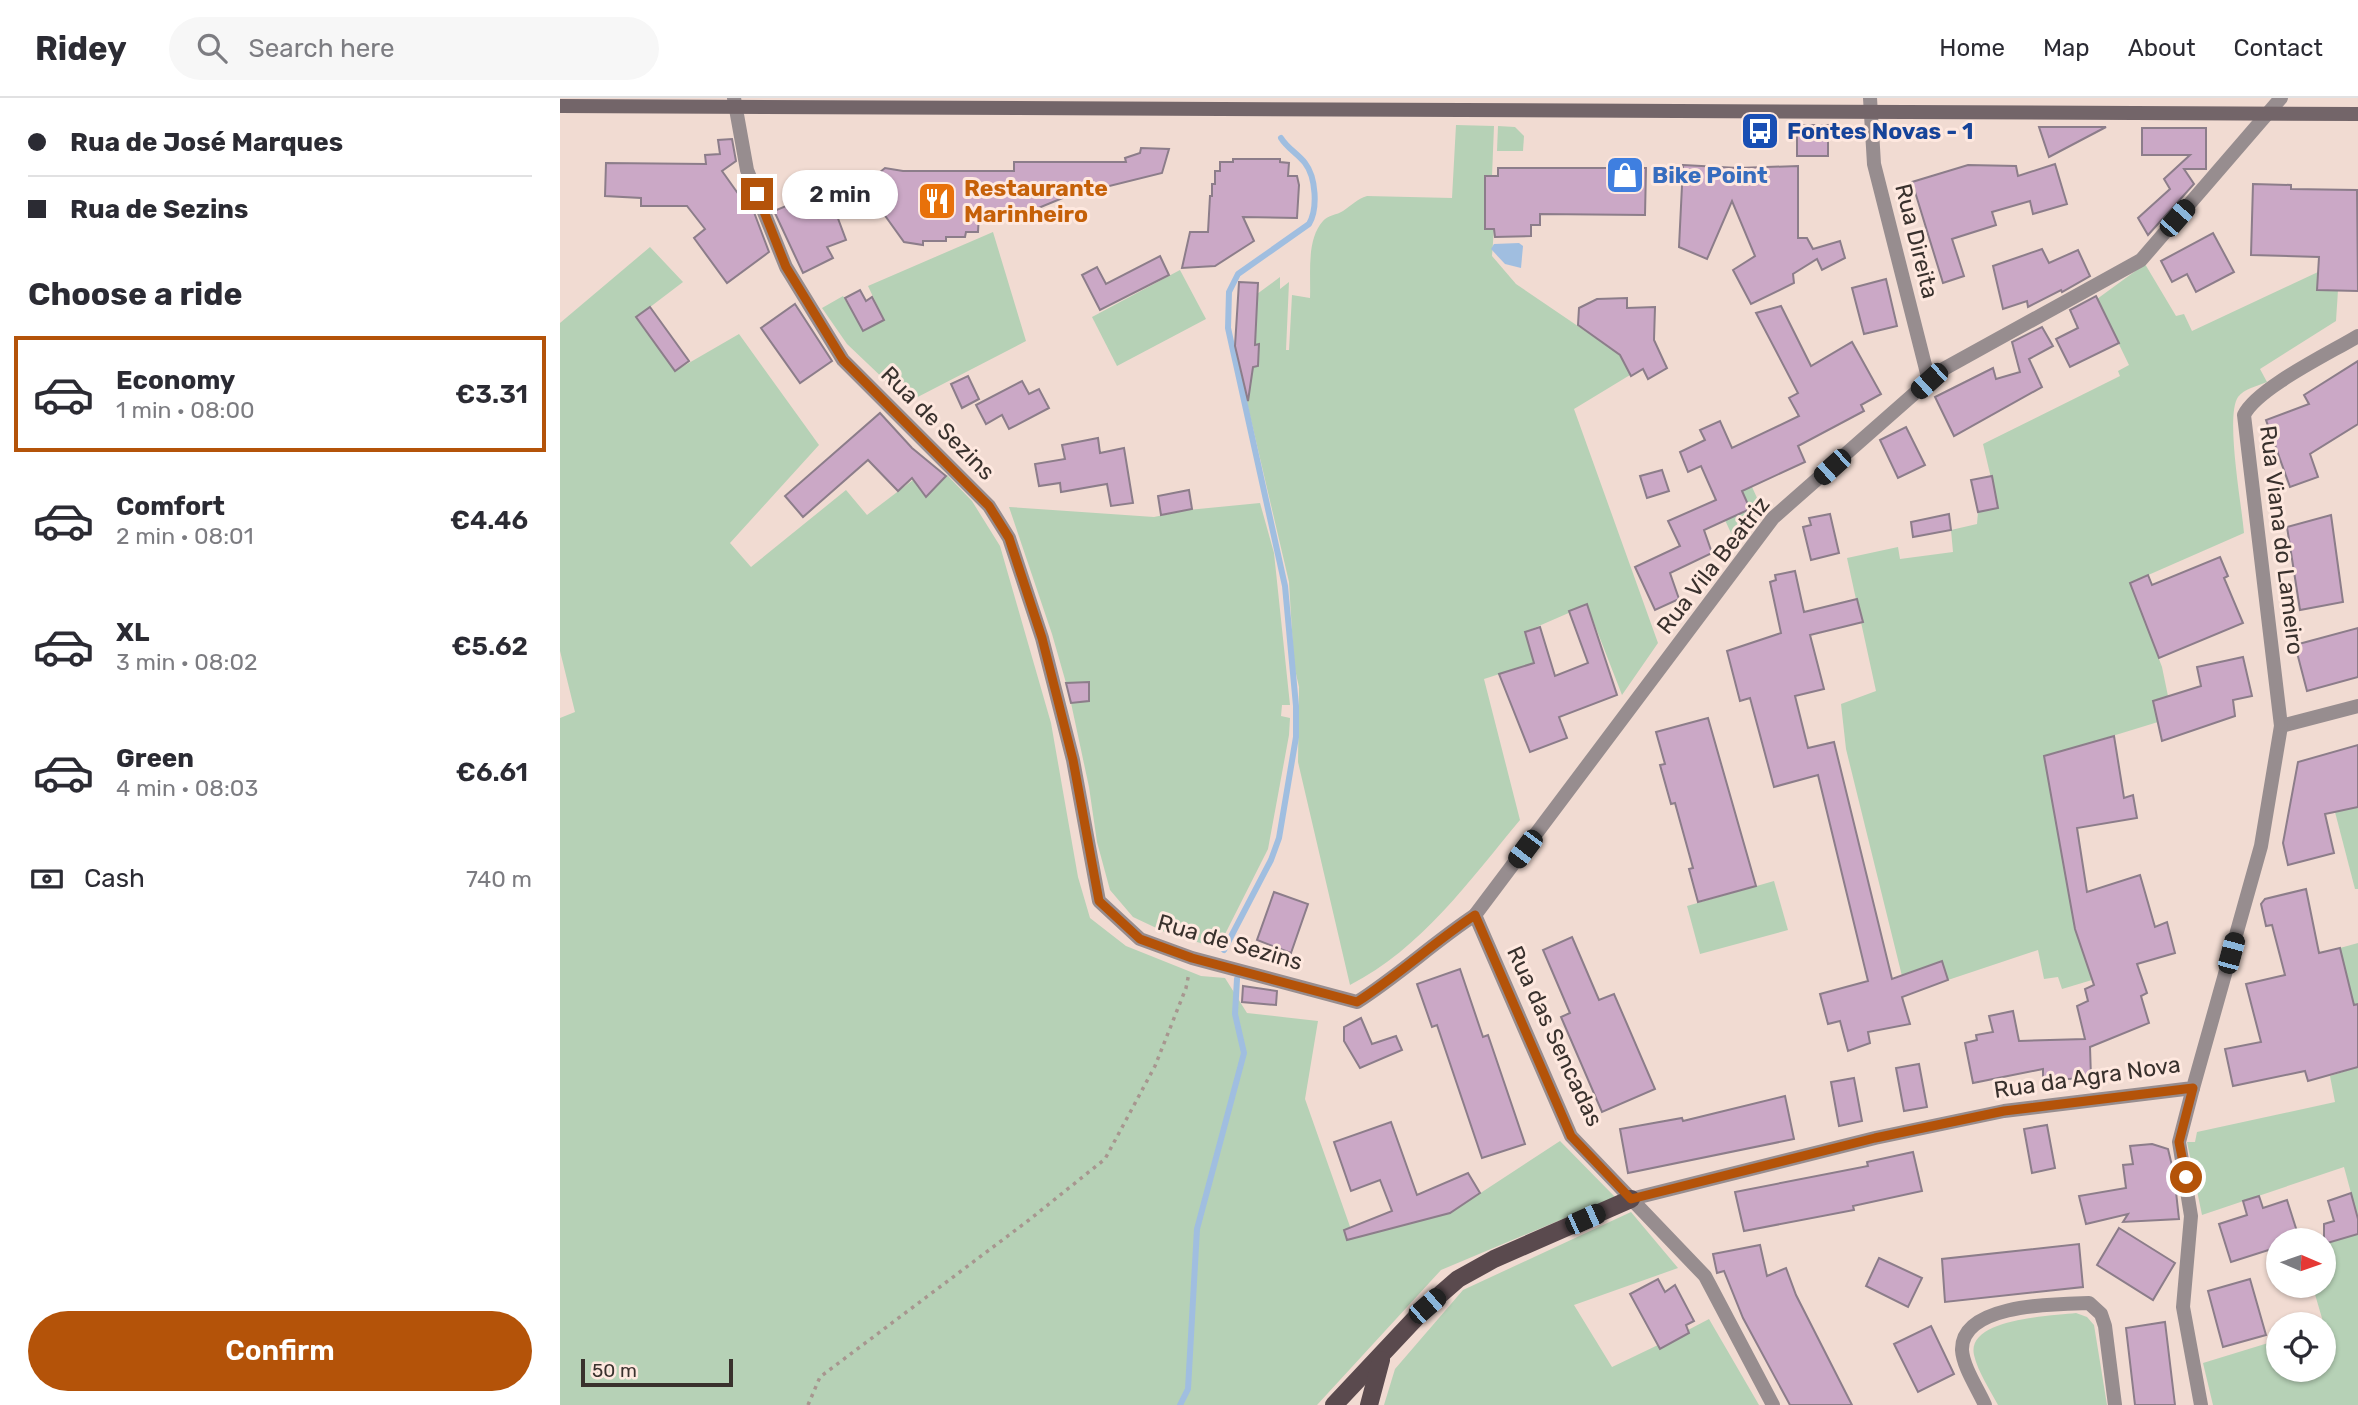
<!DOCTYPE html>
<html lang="en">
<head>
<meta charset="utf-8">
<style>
  :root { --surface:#fff; --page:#f7f7f7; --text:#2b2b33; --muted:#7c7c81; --line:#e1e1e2; --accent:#b45309 }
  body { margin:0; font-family:Rubik,sans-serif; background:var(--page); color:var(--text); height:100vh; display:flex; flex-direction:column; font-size:26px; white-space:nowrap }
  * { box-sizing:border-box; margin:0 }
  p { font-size:23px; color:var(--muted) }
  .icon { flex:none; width:38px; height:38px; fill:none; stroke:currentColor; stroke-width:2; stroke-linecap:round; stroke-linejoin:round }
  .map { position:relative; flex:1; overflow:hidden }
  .panel { display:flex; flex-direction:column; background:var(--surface); width:560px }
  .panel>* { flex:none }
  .banner { display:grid; align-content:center; height:154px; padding:0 28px; background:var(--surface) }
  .needle { width:46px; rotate:92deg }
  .buttons { position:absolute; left:1706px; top:1130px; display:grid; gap:14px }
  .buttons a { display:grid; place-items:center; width:70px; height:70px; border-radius:50%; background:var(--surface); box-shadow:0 2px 5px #0004; font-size:35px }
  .scale { position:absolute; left:21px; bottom:18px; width:152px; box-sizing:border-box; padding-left:7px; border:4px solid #39312d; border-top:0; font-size:19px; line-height:24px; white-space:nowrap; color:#39312d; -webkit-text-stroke:5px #fee8df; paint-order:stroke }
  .end { position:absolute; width:32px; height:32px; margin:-16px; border:9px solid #b45309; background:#fff; box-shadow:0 0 0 4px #fff }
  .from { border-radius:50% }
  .bubble { position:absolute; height:49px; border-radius:24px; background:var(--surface); box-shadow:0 2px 5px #0004; font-size:23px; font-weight:600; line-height:49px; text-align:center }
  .car { position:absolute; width:21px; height:42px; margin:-21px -10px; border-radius:9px; box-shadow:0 0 5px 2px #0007; background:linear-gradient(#222 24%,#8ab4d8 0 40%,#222 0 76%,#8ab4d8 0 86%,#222 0) }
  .banner b { display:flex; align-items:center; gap:24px; height:66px; font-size:26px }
  .banner b+b { border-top:2px solid var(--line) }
  .banner i { width:18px; height:18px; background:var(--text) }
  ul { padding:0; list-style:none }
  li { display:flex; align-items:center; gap:21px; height:116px; margin:0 14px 10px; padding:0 14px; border:4px solid transparent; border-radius:0px }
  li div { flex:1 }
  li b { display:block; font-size:26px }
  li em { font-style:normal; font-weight:600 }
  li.selected { border-color:var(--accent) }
  li>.icon { width:63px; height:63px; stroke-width:1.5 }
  h2 { padding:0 28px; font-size:32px; line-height:84px }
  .pay { display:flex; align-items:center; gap:18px; height:77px; padding:0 28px; font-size:26px }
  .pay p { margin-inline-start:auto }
  .primary-button { display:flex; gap:14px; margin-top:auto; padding:14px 28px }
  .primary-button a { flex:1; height:80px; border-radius:42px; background:var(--accent); color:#fff; font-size:28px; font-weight:600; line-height:80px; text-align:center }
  header { display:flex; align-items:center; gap:42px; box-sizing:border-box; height:98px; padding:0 35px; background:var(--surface); border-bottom:2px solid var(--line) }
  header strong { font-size:33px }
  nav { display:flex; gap:38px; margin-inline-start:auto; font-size:24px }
  .search { width:490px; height:63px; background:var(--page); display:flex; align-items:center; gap:18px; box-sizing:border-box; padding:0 24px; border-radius:38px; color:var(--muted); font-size:26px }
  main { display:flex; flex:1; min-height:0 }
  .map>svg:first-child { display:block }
  .green { fill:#b6d1b6 }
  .water { fill:#a0bee0 }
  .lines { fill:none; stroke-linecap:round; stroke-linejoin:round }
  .stream { stroke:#a0bee0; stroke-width:6 }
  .building { fill:#cba8c6; stroke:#8c7d8a; stroke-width:2 }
  .path { stroke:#a7968f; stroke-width:3.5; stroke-dasharray:3.5 5; stroke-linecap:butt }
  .street { stroke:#978d8f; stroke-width:14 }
  .secondary { stroke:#736569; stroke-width:14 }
  .primary { stroke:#5a4a4e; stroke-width:18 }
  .route { stroke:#b45309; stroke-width:9 }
  .labels { text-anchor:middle; stroke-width:6; stroke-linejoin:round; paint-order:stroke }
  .transit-label { font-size:23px; font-weight:bold; fill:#164399; stroke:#fee8df; text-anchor:start }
  .shop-label { font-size:23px; font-weight:bold; fill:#366cbe; stroke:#fee8df; text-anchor:start }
  .food-label { font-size:23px; font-weight:bold; fill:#c56008; stroke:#fee8df; text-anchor:start }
  .street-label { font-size:23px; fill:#39312d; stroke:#fee8df }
</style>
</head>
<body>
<header>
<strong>Ridey</strong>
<div class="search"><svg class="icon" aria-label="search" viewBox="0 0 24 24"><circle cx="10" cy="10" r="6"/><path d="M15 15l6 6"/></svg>Search here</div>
<nav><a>Home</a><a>Map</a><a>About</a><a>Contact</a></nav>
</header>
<main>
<section class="panel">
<div class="banner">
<b><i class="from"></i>Rua de José Marques</b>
<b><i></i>Rua de Sezins</b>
</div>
<h2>Choose a ride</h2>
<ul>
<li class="selected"><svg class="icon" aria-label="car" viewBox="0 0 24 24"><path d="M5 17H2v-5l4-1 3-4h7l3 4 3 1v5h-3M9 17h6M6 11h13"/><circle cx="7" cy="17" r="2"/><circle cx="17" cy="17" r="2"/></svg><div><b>Economy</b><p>1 min · 08:00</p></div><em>€3.31</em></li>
<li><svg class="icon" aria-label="car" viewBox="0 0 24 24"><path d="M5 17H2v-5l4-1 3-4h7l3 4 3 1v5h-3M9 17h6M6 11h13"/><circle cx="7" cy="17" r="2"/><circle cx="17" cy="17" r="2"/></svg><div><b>Comfort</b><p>2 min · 08:01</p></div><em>€4.46</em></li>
<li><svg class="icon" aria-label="car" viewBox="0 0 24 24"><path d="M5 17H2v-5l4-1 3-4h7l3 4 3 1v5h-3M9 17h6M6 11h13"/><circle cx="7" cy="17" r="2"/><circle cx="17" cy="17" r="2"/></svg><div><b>XL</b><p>3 min · 08:02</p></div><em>€5.62</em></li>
<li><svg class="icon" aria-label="car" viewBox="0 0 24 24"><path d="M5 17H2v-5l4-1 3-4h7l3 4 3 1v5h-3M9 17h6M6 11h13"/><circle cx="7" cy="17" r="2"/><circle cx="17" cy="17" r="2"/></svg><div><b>Green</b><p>4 min · 08:03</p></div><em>€6.61</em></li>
</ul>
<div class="pay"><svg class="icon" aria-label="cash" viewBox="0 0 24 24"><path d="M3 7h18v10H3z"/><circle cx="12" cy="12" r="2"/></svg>Cash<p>740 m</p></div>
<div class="primary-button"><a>Confirm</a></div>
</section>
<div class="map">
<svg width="1798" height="1307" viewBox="0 0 1798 1307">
  <rect width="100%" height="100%" fill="#f1dbd2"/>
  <!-- green -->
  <g class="green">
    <path d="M896 27 934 28 932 78 925 79V131H934L932 158 956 186 1059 256 1070 277 1014 311 1098 545 1062 597 1027 507 965 534 974 565 924 581 960 722C910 782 861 851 790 887L738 664 739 589 734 567 729 484 681 279H691L693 269 698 268V247H695L697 196 720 179V191L729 184 726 252H729L732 197 750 200C751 176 746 142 763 123 768 117 777 117 783 113 792 107 797 101 807 98L892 100Z"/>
    <polygon points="938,28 955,29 964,38 963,53 937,53"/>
    <polygon points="433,134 466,243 348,304 287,246 262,210 283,198 303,233 324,222 308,188"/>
    <polygon points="90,149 123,184 77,219 115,273 179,236 259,347 170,445 191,469 286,392 307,417 353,382 366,399 387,377 412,403 440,448 491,625 518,779 530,820 566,848 641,878 665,880 687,915 758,923 745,1001 794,1140 890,1115 1000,1043 1055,1099 881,1172 757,1307 0,1307 0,620 15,614 0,553 0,225"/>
    <path d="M1585 166 1616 218 1624 216 1632 233 1758 174 1757 191 1778 192 1776 223 1700 271 1707 284C1697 288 1684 291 1678 299 1665 318 1682 409 1684 435L1570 485 1602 569 1608 598 1598 624 1484 659 1515 831 1532 882 1502 891 1498 879 1484 881 1478 852 1388 882 1382 863 1342 878 1286 651 1281 606 1316 593 1287 460 1338 449 1340 461 1393 454 1391 432 1417 426 1418 414 1438 410 1423 346 1560 278 1558 273 1569 267 1537 201Z"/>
    <polygon points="620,172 646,221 557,268 532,219"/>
    <polygon points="1182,367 1203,413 1176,446 1165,422 1184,392"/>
    <polygon points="700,405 714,455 730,607 722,607 721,618 730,620 729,637 708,751 658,850 609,836 573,819 550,792 537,744 529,689 511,605 529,603 529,585 506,585 492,536 449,409 594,419 628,412"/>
    <polygon points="1798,709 1798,791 1795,791 1775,714"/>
    <polygon points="1214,783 1228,832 1140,856 1127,808"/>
    <polygon points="1798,845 1798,906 1793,907 1780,850"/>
    <polygon points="1798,969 1798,1121 1784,1069 1642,1117 1627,1044 1635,1044 1637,1034 1775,1004 1770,978"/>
    <polygon points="1071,1114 1118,1170 1014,1207 1052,1269 1098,1247 1100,1251 1129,1235 1128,1232 1149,1221 1199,1307 824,1307 835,1271 903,1192"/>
    <polygon points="1798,1136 1798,1307 1653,1307 1643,1265 1718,1242 1718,1272 1764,1272 1764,1227 1754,1193 1764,1190 1764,1146"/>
    <path d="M1516 1215 1527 1219 1534 1227 1547 1307H1438C1430 1292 1418 1274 1414 1257 1406 1220 1492 1218 1516 1215Z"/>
  </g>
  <!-- water -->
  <polygon class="water" points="959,145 963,148 961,170 945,166 931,151 934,146"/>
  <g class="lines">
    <!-- stream -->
    <g class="stream">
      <path d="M664 852 711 762 719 740 736 639V608L725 488 668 230 669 194 678 176 749 126C758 111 756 79 745 65 738 56 727 50 721 40"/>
      <polyline points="620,1307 628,1291 637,1131 684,955 675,916 677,881"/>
    </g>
  </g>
  <!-- building -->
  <g class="building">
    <rect x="1237" y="27" width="31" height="31"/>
    <polygon points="1479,29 1546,29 1489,59"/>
    <polygon points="1582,30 1646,30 1646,71 1624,71 1634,86 1588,137 1578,120 1610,91 1604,81 1630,57 1582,57"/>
    <polygon points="172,41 176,63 162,73 189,111 192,109 209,154 167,185 134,140 145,131 127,108 81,108 81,100 45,98 46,65 146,66 145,57 160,56 158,42"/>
    <polygon points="581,50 609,51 602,75 505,99 464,116 419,115 418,134 406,134 405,139 386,139 386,143 363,143 363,147 344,144 321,112 323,109 311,91 314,79 325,70 343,73 454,73 454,64 566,64 565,60 580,55"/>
    <polygon points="673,61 720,61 720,64 729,65 728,78 737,78 739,87 737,120 683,119 694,143 655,168 622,170 630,134 648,134 650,98 652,98 652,86 655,86 655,73 660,73 660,64 673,64"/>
    <polygon points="1495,66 1507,106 1473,116 1470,103 1432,114 1436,127 1392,141 1404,178 1383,185 1352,84 1408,67 1456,68 1458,78"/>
    <polygon points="1123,67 1178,70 1238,68 1238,140 1247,140 1253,151 1280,143 1285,160 1262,172 1257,161 1233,176 1234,185 1191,206 1173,172 1195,158 1172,103 1147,161 1119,149"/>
    <polygon points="938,70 1086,70 1085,117 980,116 980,127 971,127 971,138 935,139 934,131 925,131 925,78 938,78"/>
    <polygon points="1693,86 1731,87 1731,91 1797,92 1798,193 1757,192 1759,159 1691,157"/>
    <polygon points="267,91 286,142 267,149 273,160 243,175 214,113"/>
    <polygon points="1653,135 1674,174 1636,194 1627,176 1612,184 1601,163"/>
    <polygon points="1482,151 1489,165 1518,152 1530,178 1502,194 1501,192 1468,209 1467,203 1443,211 1433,168"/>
    <polygon points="600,158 609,177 540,212 522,177 537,169 546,186"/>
    <polygon points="1326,181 1337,228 1304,236 1292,190"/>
    <polygon points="679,184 698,185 695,247 699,246 698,268 693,269 688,303 675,248"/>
    <polygon points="300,192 306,203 312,199 324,222 303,233 285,200"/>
    <polygon points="1536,198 1559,245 1510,269 1496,241 1518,230 1510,212"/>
    <polygon points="1067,200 1067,210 1095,209 1094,242 1107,270 1088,281 1083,271 1071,278 1060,257 1018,227 1019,210 1037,201"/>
    <polygon points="235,206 272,263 240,285 201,230"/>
    <polygon points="1221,208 1251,268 1292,244 1321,296 1301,307 1304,313 1238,348 1245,364 1182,393 1190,411 1144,432 1152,455 1110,475 1119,501 1095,512 1075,469 1120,448 1108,423 1156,402 1141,368 1128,374 1120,354 1145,342 1140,332 1160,323 1172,350 1239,318 1229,300 1238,295 1196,215"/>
    <polygon points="90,209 129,263 115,273 76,219"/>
    <polygon points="1482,229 1493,248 1469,261 1482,289 1394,338 1375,299 1433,270 1436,281 1460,274 1452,244"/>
    <polygon points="1798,263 1798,326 1750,356 1758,379 1730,389 1706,322 1749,306 1744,297"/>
    <polygon points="408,278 419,301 402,310 391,286"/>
    <polygon points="462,283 469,296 479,291 489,310 449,331 442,317 426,326 416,307"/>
    <polygon points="320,315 352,350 386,378 366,399 352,380 338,393 308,362 243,419 225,398"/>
    <polygon points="1346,329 1365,367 1338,380 1320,342"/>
    <polygon points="538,340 540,355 564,350 573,405 551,408 547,386 501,394 500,385 479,388 475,366 505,361 502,347"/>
    <polygon points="1102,372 1109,393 1087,400 1080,378"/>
    <polygon points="1432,378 1438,410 1418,414 1411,382"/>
    <polygon points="629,392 632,411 601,417 598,398"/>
    <polygon points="1270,416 1279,455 1251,462 1243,429 1251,427 1249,420"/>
    <polygon points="1389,416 1391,432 1353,439 1351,424"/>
    <polygon points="1771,417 1783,504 1740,512 1727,429"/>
    <polygon points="1660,459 1668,478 1664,480 1683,525 1599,560 1570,485 1588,477 1592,487"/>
    <polygon points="1235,473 1244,514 1297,501 1303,524 1250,537 1264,591 1235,598 1248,650 1274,644 1332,881 1382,863 1388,882 1342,899 1350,926 1308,934 1310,945 1288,953 1280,923 1268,926 1260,896 1308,883 1258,677 1214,689 1190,600 1180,603 1167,553 1221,535 1210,484 1216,482 1215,477"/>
    <polygon points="1027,506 1057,597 999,619 1007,640 970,654 939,576 974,565 965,534 980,529 995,578 1028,565 1009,513"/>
    <polygon points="1798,530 1798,579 1747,593 1735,547"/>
    <polygon points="1683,559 1692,598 1673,602 1675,618 1602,643 1593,603 1641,588 1637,569"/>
    <polygon points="529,584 529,603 511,605 506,585"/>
    <polygon points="1148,620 1196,788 1138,804 1129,771 1133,770 1115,705 1111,706 1100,667 1105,666 1096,634"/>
    <polygon points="1554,638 1564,700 1573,697 1577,720 1517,730 1527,794 1580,777 1595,829 1607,824 1615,855 1577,866 1587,895 1581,898 1589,925 1530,949 1531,980 1483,982 1483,971 1413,985 1405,945 1417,942 1416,937 1433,934 1429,918 1453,913 1459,943 1525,941 1517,908 1528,903 1525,891 1534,887 1515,831 1484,658"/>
    <polygon points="1798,647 1798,709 1765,716 1774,755 1728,767 1723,745 1738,664"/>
    <polygon points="1746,791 1759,855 1780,850 1794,907 1798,906 1798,969 1748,983 1745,973 1673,988 1665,951 1701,944 1686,886 1725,877 1712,827 1706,828 1701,806 1705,801"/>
    <polygon points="714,794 748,806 731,855 697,842"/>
    <polygon points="1012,839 1039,902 1054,896 1095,991 1042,1014 1001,919 1010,915 983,852"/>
    <polygon points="900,871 923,939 928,937 965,1046 922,1060 877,927 872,929 857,886"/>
    <polygon points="683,888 717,893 716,907 682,904"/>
    <polygon points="801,920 812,946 836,938 842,952 800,970 784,943 784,929"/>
    <polygon points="1359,966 1367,1009 1344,1013 1336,970"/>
    <polygon points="1294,980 1302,1023 1279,1028 1271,984"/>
    <polygon points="1225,998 1234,1041 1068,1075 1060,1031 1122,1020 1123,1023"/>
    <polygon points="831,1024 857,1097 908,1075 920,1095 890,1115 787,1142 784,1132 832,1113 820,1082 791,1093 774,1044"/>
    <polygon points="1487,1027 1495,1070 1472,1075 1464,1031"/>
    <polygon points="1592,1046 1608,1051 1614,1076 1619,1121 1563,1124 1568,1116 1526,1126 1519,1098 1566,1090 1563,1067 1573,1066 1570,1048"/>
    <polygon points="1353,1054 1362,1093 1293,1108 1294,1112 1184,1133 1175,1094 1308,1068 1307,1064"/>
    <polygon points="1791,1095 1798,1121 1798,1136 1764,1146 1764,1126 1774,1123 1768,1103"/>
    <polygon points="1699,1098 1703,1110 1727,1102 1740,1143 1718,1143 1718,1149 1671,1164 1659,1126 1687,1117 1683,1103"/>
    <polygon points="1559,1130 1615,1165 1593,1202 1537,1167"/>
    <polygon points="1519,1146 1523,1189 1385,1204 1382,1161"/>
    <polygon points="1200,1147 1207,1178 1226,1170 1236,1197 1292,1307 1230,1307 1183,1220 1164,1173 1157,1175 1153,1156"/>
    <polygon points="1319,1160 1362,1180 1348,1209 1306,1188"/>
    <polygon points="1098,1181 1105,1194 1115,1187 1134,1223 1126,1227 1129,1235 1100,1251 1070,1196"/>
    <polygon points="1690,1181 1706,1237 1663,1249 1648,1193"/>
    <polygon points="1605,1224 1615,1307 1575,1307 1566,1230"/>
    <polygon points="1371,1228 1394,1276 1358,1294 1334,1246"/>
  </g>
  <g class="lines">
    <!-- path -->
    <polyline class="path" points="248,1307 260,1279 469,1122 545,1061 595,968 626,890 629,875"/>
    <!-- street -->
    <g class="street">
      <path d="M174 0 187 72 226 169 283 262 429 408 449 440 482 540 513 662 539 803 580 841 632 860 797 904C838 878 874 844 915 817L1213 420 1380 273 1581 162 1721 0"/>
      <polyline points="1310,0 1314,66 1369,283"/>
      <polyline points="1721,628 1798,608"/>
      <polyline points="915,817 1011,1038 1145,1178 1213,1307"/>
      <polyline points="1633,990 1619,1044 1631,1118 1623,1209 1641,1307"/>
      <path d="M1071 1101 1315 1040 1444 1013 1633 990 1701 748 1721 628 1684 317C1697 290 1770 255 1798 238"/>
      <path d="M1425 1307C1418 1291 1403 1269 1402 1252 1401 1205 1497 1206 1529 1205L1541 1216 1545 1228 1555 1307"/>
    </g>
    <!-- secondary -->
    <polyline class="secondary" points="0,8 1798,16"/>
    <!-- primary -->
    <g class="primary">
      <polyline points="774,1307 867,1208 898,1181 934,1161 1071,1101"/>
      <polyline points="809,1307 821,1262"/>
    </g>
  </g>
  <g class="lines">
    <!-- route -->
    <path class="route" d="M197 96 226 169 283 262 429 408 449 440 482 540 513 662 539 803 580 841 632 860 797 904C838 878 874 844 915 817L1011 1038 1071 1101 1315 1040 1444 1013 1633 990 1619 1044 1626 1079"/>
  </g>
  <!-- icons -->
  <defs>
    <symbol id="bus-square" viewBox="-11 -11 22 22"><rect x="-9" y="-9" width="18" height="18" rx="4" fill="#1a4fb4" stroke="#fee8df"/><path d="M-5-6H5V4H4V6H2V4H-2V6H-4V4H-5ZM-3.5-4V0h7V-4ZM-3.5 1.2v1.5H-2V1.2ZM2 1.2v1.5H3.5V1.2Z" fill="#fff"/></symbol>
    <symbol id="shop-square" viewBox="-11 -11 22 22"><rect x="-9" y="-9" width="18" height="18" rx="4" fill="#3f7fe0" stroke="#fee8df"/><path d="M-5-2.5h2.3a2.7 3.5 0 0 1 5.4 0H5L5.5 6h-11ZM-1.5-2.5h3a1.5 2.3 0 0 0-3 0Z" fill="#fff"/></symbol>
    <symbol id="restaurant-square" viewBox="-11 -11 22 22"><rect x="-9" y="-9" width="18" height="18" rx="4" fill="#e8710a" stroke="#fee8df"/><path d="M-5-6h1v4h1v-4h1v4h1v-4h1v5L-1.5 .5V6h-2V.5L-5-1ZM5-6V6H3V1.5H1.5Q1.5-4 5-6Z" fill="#fff"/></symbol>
  </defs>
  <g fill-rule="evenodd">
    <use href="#bus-square" x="1178" y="11" width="44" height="44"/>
    <use href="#shop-square" x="1043" y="55" width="44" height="44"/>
    <use href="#restaurant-square" x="355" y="81" width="44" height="44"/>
  </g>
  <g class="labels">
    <!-- transit labels -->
    <g class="transit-label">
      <text x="1227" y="41">Fontes Novas - 1</text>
    </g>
    <!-- shop labels -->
    <g class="shop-label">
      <text x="1092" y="85">Bike Point</text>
    </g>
    <!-- food labels -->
    <g class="food-label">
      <text x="404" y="98">Restaurante<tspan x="404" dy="26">Marinheiro</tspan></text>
    </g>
    <!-- street labels -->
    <g class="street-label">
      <text transform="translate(1357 143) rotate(76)" y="8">Rua Direita</text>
      <text transform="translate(378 325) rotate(45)" y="8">Rua de Sezins</text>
      <text transform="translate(1722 442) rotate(83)" y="8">Rua Viana do Lameiro</text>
      <text transform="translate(1153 467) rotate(-52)" y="8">Rua Vila Beatriz</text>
      <text transform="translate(670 844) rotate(16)" y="8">Rua de Sezins</text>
      <text transform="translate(995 938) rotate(65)" y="8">Rua das Sencadas</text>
      <text transform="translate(1527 979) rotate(-8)" y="8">Rua da Agra Nova</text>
    </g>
  </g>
</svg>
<div class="buttons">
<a><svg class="needle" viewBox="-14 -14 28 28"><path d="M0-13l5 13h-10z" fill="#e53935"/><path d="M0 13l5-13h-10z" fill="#7c7c81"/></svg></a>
<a><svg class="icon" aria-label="locate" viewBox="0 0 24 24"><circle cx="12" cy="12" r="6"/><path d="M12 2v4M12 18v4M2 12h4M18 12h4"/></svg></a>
</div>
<div class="scale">50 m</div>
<i class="end from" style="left:1626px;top:1079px"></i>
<i class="end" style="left:197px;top:96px"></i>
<div class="bubble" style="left:222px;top:72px;width:116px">2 min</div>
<i class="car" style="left:1617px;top:120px;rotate:41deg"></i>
<i class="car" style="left:1369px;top:283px;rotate:228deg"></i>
<i class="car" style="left:1272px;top:369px;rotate:228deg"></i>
<i class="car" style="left:965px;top:751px;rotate:217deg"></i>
<i class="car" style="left:1671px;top:855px;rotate:15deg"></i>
<i class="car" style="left:1025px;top:1121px;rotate:66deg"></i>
<i class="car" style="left:867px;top:1208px;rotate:49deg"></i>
</div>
</main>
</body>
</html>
